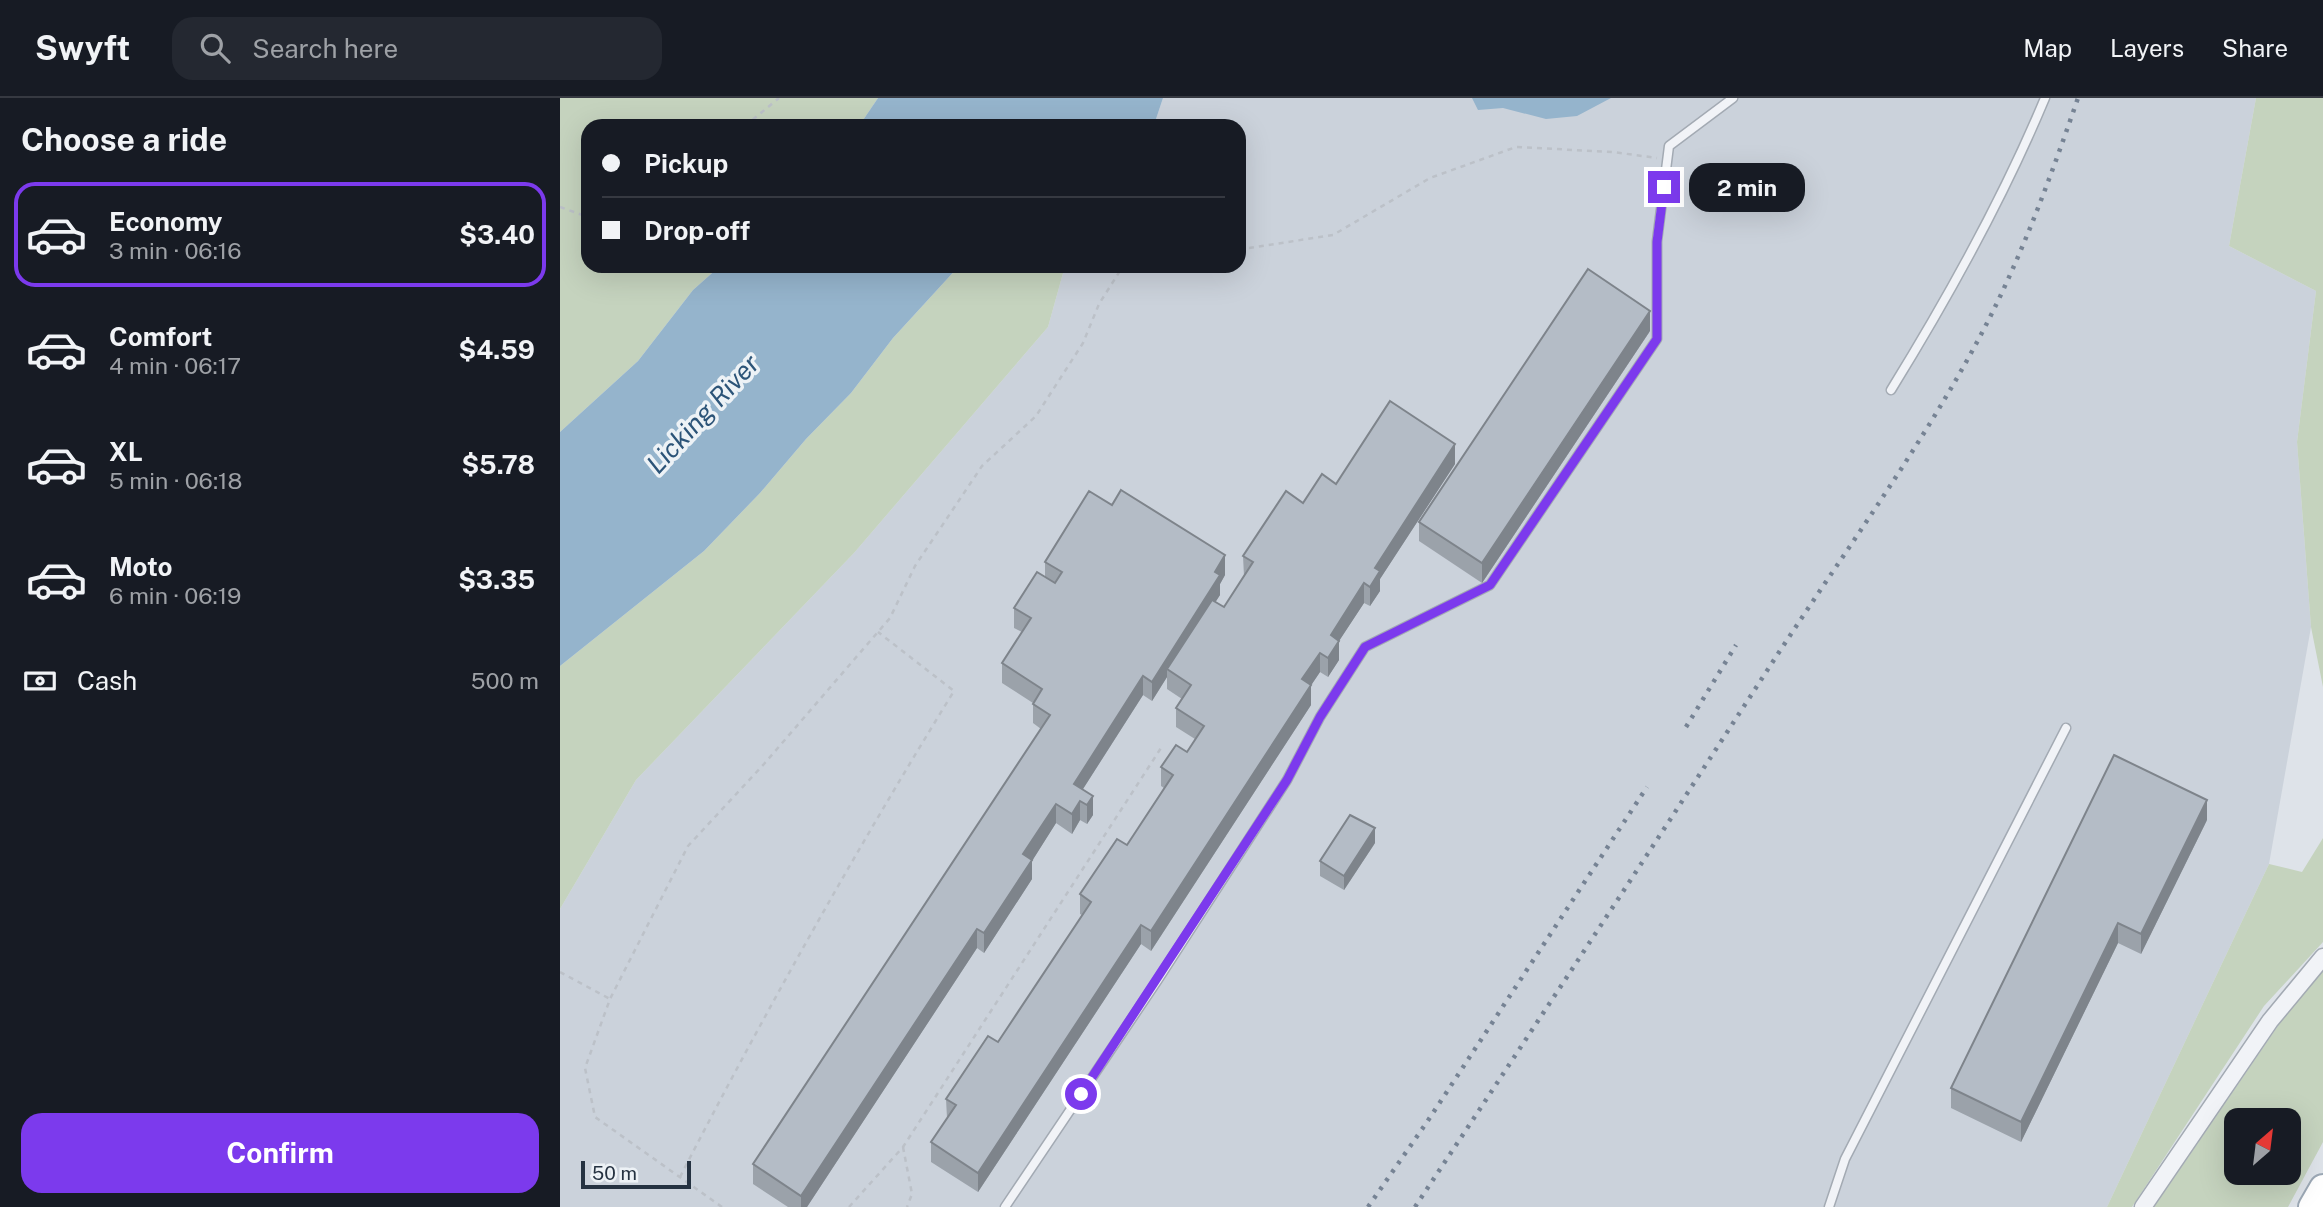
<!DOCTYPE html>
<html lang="en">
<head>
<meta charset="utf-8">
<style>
  :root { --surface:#171b24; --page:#242831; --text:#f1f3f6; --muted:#9ea1a6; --line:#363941; --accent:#7c3aed }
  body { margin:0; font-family:"Public Sans",sans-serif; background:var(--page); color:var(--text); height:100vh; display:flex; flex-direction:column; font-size:26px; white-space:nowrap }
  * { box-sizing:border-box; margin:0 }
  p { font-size:23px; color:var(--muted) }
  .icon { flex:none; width:38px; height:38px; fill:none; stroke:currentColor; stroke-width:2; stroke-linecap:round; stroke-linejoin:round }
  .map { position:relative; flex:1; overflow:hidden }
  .details { display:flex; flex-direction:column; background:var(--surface); width:560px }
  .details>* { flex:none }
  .hud { position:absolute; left:21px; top:21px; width:665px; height:154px; border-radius:21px; box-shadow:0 7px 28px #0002; display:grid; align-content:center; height:154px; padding:0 21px; background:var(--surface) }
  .needle { width:46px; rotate:28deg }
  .fabs { position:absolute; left:1664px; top:1010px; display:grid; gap:14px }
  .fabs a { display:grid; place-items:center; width:77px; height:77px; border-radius:14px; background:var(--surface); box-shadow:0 7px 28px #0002; font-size:35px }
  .scale { position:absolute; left:21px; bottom:18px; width:110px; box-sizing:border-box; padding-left:7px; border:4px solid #253241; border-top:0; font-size:19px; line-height:24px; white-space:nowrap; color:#253241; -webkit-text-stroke:5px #edf2f6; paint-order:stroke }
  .end { position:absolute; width:32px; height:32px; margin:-16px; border:9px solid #7c3aed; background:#fff; box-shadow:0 0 0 4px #fff }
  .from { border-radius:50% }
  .bubble { position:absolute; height:49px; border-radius:21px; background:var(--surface); box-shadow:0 7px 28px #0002; font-size:23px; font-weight:700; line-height:49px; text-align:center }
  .hud b { display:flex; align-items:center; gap:24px; height:66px; font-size:26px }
  .hud b+b { border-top:2px solid var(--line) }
  .hud i { width:18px; height:18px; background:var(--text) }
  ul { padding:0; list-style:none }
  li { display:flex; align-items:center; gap:21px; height:105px; margin:0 14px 10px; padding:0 7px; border:4px solid transparent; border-radius:21px }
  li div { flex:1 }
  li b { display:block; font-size:26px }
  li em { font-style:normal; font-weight:700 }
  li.active { border-color:var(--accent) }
  li>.icon { width:63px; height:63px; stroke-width:1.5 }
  h2 { padding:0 21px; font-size:32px; line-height:84px }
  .pay { display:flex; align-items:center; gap:18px; height:77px; padding:0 21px; font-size:26px }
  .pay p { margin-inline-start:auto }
  .cta { display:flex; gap:14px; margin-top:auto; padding:14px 21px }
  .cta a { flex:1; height:80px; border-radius:21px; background:var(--accent); color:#fff; font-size:28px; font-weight:700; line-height:80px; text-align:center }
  header { display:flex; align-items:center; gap:42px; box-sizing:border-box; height:98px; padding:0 35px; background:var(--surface); border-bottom:2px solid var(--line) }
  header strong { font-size:33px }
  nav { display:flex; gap:38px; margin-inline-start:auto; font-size:24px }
  .search { width:490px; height:63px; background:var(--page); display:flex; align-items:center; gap:18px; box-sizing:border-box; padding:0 24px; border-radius:21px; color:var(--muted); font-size:26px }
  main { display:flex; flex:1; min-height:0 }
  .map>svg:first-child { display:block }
  .built { fill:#cbd2db }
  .green { fill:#c5d3be; fill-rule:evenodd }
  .water { fill:#95b4cc }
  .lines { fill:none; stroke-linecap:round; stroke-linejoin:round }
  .lane-casing { stroke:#a3aab3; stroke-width:11 }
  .street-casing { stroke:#a3aab3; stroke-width:19 }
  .primary-casing { stroke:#9ca8b5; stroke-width:30 }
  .path { stroke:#bcc1c8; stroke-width:2.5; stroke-dasharray:5 5; stroke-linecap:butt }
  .lane { stroke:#f1f3f7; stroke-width:8 }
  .street { stroke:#f1f3f7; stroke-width:16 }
  .primary { stroke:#fff; stroke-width:26 }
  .rail { stroke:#768394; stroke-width:4.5; stroke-dasharray:3.5 7; stroke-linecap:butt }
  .wall { fill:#9ba2aa }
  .shaded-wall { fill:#7e848b }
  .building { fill:#b4bcc6; stroke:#7e848b; stroke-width:2 }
  .route { stroke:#7c3aed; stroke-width:9 }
  .labels { text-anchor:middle; stroke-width:7; stroke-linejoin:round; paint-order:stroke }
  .water-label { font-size:26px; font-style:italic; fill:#2c5478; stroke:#edf2f6 }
</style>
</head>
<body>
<header>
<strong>Swyft</strong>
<div class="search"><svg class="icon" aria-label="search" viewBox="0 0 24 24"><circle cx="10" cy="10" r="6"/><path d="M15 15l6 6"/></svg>Search here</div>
<nav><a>Map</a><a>Layers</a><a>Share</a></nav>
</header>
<main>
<section class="details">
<h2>Choose a ride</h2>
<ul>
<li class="active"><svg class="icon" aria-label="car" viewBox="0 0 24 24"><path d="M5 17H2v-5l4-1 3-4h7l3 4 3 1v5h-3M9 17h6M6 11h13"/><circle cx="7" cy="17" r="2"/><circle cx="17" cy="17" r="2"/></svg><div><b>Economy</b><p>3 min · 06:16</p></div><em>$3.40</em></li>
<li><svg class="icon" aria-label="car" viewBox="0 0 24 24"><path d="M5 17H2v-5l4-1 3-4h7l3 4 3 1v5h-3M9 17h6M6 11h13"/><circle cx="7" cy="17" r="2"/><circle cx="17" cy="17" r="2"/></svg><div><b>Comfort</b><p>4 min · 06:17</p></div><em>$4.59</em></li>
<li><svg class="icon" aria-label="car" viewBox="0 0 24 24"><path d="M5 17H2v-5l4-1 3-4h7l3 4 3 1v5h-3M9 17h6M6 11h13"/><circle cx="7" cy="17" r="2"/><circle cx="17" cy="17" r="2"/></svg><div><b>XL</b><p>5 min · 06:18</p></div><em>$5.78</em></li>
<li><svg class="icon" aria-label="car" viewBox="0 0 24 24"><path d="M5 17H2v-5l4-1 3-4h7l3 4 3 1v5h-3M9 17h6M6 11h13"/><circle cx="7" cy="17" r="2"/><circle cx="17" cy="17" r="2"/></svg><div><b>Moto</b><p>6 min · 06:19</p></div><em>$3.35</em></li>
</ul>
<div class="pay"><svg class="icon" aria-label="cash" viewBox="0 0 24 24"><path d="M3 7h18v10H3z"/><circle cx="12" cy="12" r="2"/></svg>Cash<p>500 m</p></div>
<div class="cta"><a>Confirm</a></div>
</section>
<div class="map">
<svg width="1763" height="1109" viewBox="0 0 1763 1109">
  <rect width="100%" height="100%" fill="#dee3e9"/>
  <!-- built -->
  <polygon class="built" points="603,0 1696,0 1669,148 1756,193 1737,344 1751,529 1709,766 1547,1109 0,1109 0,811 76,682 294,455 488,229 505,168 679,168 679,28 580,28 596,21"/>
  <!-- green -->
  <g class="green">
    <polygon points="0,0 318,0 299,28 28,28 28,168 160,168 133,192 78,263 0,334"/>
    <polygon points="1696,0 1763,0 1763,589 1751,529 1737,344 1756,193 1669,148"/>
    <polygon points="399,168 505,168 488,229 294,455 76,682 0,811 0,568 144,453 200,395 246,341 291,295 333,240"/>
    <polygon points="1763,740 1763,844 1704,908 1572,1109 1547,1109 1709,766 1742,774"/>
    <path d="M1763 871V1044L1728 1109H1594L1737 900ZM1676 1022H1729V1074H1676Z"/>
  </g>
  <!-- water -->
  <g class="water">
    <polygon points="318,0 603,0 596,21 580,28 299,28"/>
    <polygon points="912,0 1051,0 1017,18 986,21 943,10 918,12"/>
    <polygon points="160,168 399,168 333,240 291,295 246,341 200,395 144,453 0,568 0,334 78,263 133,192"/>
  </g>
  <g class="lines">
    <defs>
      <g id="lane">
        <path d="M1331 292C1389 198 1442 103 1485 0"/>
        <polyline points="445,1109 597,883 727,682 760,619 805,549 930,487 1097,241 1097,143 1109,48 1173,0"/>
        <polyline points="1269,1109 1285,1061 1506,630"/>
      </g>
      <polyline id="street" points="1583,1109 1710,923 1763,859"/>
      <polyline id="primary" points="1752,1109 1763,1090"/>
    </defs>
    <!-- lane casing -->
    <use href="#lane" class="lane-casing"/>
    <!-- street casing -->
    <use href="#street" class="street-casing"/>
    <!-- primary casing -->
    <use href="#primary" class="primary-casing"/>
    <!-- path -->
    <g class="path">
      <polyline points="185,28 219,0"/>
      <polyline points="0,109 28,119"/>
      <polyline points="679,149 689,150 773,137 870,80 956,49 1053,54 1097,60"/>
      <polyline points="0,874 50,901"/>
      <polyline points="343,1049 352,1096 347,1109"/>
      <path d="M120 1079C205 914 296 752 394 593L318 534"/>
      <polyline points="162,1109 35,1019 25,970 50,901 128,748 204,666 330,520 355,468 422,368 476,318 523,245 539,206 563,168"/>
      <polyline points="289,1109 343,1049 601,650"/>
    </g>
    <!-- lane -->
    <use href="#lane" class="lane"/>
    <!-- street -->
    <use href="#street" class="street"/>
    <!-- primary -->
    <use href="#primary" class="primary"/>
    <!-- rail -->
    <g class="rail">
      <polyline points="1126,629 1176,547"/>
      <polyline points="808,1109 867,1024 1087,689"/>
      <path d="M855 1109C975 928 1094 747 1212 565 1284 454 1364 346 1425 229 1463 155 1491 78 1518 0"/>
    </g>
  </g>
  <!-- wall -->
  <g class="wall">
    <polygon points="1090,233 922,485 859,443 859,424"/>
    <polygon points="895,366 820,481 820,493 810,508 804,505 779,543 779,562 768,579 760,574 751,587 751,607 591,853 581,846 418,1094 371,1064 371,1044 387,1020 386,1001 438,944 522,817 520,816 520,796 567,747 604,690 601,688 601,669 627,654 635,641 616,629 616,610 622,601 607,591 607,579 592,603 583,597 523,691 533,717 527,726 520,722 512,736 496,725 472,763 472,781 424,855 417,850 247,1109 228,1109 193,1086 193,1066 481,631 473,625 473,605 442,585 442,565 462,534 454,530 454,510 485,478 485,464 665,477 660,486 660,497 655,504 664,509 684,478 683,458 743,405 776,386"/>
    <polygon points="1647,722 1581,856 1558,845 1461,1044 1391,1010 1391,990"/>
    <polygon points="815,745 784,792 760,778 760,763"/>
  </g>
  <!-- shaded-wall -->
  <g class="shaded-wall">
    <polygon points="1090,213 1090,233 922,485 922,465"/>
    <polygon points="895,346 895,366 820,481 820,493 810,508 810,489 815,470"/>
    <polygon points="665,457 665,477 660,486 660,497 611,574 607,571 607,579 592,603 592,584"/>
    <polygon points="804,485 804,505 779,543 779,562 768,579 768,560 771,537"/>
    <polygon points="760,555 760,574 742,601 742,581"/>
    <polygon points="583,578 583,597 514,705 514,686"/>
    <polygon points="751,587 751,607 591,853 591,833"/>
    <polygon points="533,698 533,717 527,726 527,707"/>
    <polygon points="1647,702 1647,722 1581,856 1581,836"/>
    <polygon points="520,703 520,722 512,736 512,716"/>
    <polygon points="496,706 496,725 472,763 472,781 424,855 424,835 463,756"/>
    <polygon points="815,730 815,745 784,792 784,778"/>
    <polygon points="1558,825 1558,845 1461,1044 1461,1024"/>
    <polygon points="581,827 581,846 418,1094 418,1075"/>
    <polygon points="417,831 417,850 247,1109 241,1109 241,1098"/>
  </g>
  <!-- building -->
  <g class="building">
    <polygon points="1028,171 1090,213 922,465 859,424"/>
    <polygon points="830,303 895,346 815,470 820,473 810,489 804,485 771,537 779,543 768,560 760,555 742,581 751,587 591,833 581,827 418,1075 371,1044 396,1007 386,1001 428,938 438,944 531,804 520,796 557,741 567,747 613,677 601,669 616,647 627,654 644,628 616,610 631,587 607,571 652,502 664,509 693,464 683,458 726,393 743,405 762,376 776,386"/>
    <polygon points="561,392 665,457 655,474 660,477 592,584 583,578 514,686 533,698 527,707 520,703 512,716 496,706 463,756 472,762 424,835 417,831 241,1098 193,1066 490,617 473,606 482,591 442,565 471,520 454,510 477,474 495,485 502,474 485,464 529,393 552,407"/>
    <polygon points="1554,657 1647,702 1581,836 1558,825 1461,1024 1391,990"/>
    <polygon points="790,717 815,730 784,778 760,763"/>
  </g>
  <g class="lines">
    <!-- route -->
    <polyline class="route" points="521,996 727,682 760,619 805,549 930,487 1097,241 1097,144 1104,89"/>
  </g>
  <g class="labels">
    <!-- water labels -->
    <g class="water-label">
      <text transform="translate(143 316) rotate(-47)" y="9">Licking River</text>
    </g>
  </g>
</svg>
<div class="fabs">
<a><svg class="needle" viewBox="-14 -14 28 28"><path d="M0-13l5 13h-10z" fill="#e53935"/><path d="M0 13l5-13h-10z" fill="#9ea1a6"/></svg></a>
</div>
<div class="scale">50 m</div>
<i class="end from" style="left:521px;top:996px"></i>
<i class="end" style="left:1104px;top:89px"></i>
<div class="bubble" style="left:1129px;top:65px;width:116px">2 min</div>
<div class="hud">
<b><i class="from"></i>Pickup</b>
<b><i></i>Drop-off</b>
</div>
</div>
</main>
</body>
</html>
